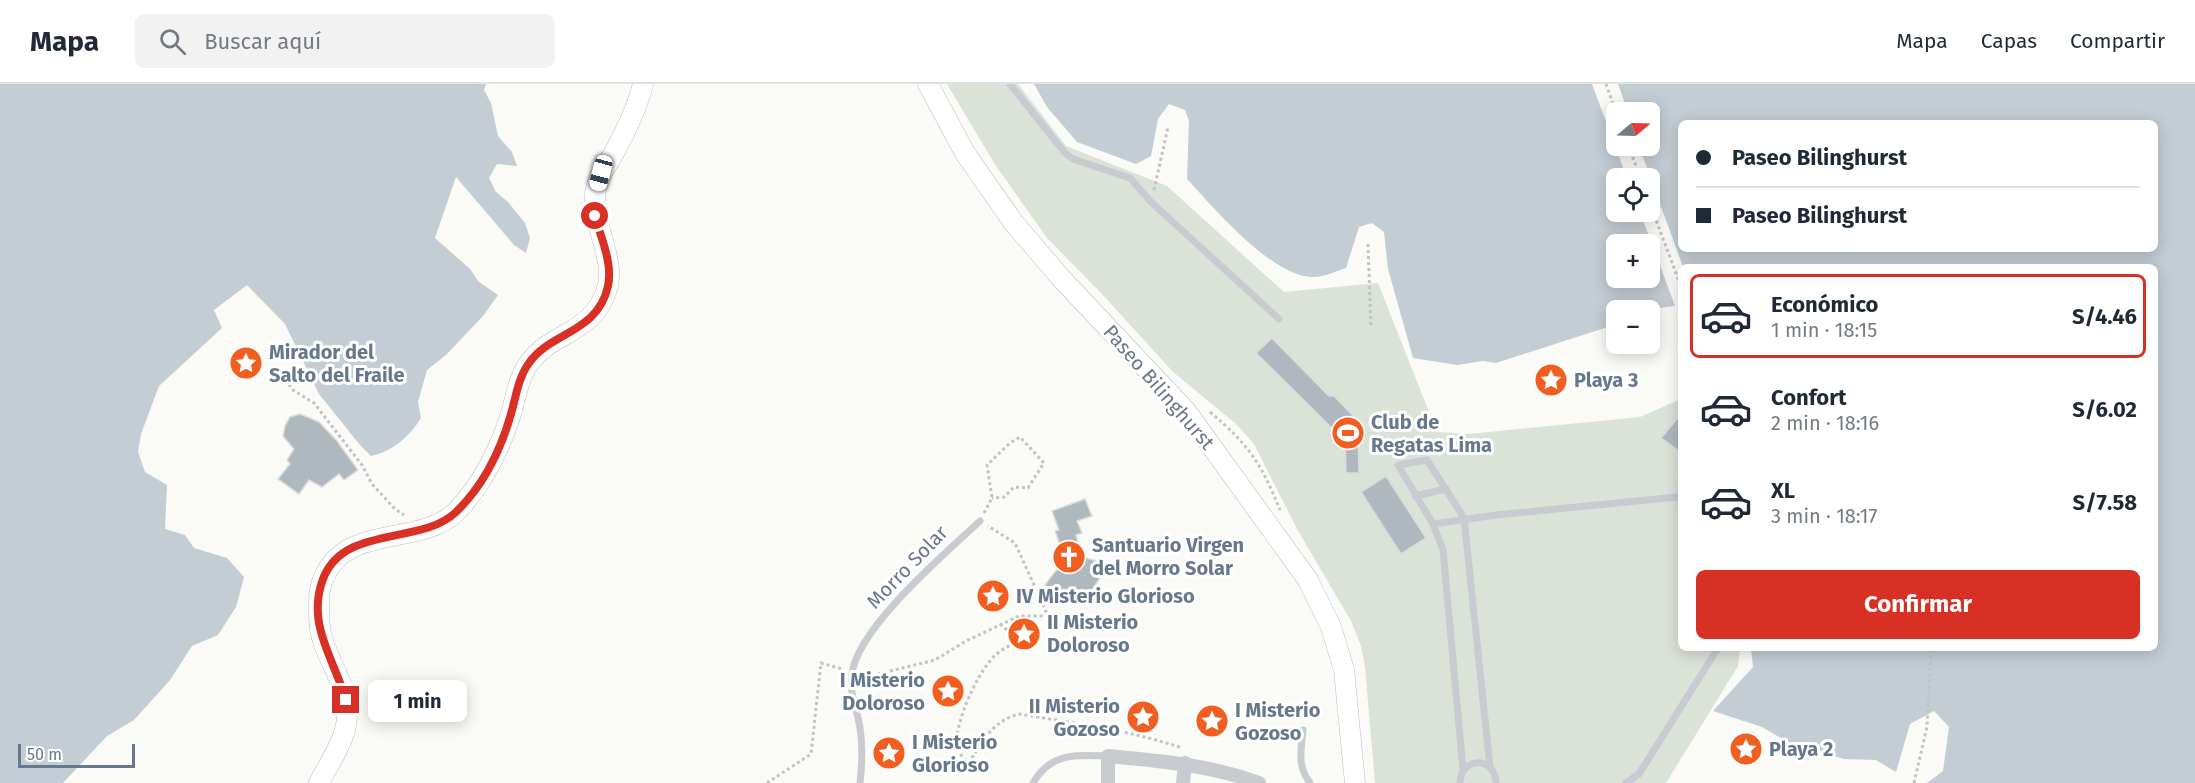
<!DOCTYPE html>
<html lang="es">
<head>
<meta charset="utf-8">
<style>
  :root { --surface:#fff; --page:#f2f2f3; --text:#1f2937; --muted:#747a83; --line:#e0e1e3; --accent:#d93025 }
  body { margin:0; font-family:"Fira Sans",sans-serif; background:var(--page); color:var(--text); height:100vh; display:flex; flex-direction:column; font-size:22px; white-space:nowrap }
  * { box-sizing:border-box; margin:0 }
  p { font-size:20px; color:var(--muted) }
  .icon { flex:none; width:33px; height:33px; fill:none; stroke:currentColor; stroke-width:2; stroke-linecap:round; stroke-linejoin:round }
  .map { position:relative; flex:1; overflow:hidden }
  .details { position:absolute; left:1678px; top:180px; width:480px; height:387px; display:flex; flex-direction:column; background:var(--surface); border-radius:9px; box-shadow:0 3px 15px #0003 }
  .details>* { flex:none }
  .top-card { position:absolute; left:1678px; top:36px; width:480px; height:132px; border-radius:9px; box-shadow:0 3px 15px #0003; display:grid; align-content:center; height:132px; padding:0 18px; background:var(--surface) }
  .needle { width:39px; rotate:71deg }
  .tools { position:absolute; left:1606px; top:18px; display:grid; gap:12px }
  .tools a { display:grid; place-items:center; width:54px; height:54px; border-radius:9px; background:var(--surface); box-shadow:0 3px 15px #0003; font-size:30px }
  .scale { position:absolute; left:18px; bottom:15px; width:117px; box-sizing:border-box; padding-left:6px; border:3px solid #66788b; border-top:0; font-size:16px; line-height:21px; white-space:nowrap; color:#66788b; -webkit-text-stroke:4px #fff; paint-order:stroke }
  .end { position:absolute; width:27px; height:27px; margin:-14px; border:8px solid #d93025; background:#fff; box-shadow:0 0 0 3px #fff }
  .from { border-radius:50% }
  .bubble { position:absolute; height:42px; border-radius:9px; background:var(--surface); box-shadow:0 3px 15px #0003; font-size:20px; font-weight:700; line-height:42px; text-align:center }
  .car { position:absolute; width:18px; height:36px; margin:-18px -9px; border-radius:8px; box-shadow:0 0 4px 2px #0007; background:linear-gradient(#fff 24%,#345 0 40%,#fff 0 76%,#345 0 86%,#fff 0) }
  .top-card b { display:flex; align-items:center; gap:21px; height:57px; font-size:22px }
  .top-card b+b { border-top:2px solid var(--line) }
  .top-card i { width:15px; height:15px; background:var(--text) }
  ul { padding:10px 0 0; list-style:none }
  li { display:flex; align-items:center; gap:18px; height:84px; margin:0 12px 9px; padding:0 6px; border:3px solid transparent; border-radius:9px }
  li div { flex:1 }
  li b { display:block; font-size:22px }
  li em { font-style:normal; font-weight:700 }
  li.current { border-color:var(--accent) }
  li>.icon { width:54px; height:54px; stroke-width:1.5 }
  .primary-button { display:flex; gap:12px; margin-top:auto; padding:12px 18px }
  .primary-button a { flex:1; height:69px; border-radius:9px; background:var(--accent); color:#fff; font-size:24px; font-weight:700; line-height:69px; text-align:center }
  header { display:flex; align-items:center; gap:36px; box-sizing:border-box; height:84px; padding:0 30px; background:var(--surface); border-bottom:2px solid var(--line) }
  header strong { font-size:28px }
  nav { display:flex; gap:33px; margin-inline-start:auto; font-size:21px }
  .search { width:420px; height:54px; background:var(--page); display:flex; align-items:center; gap:15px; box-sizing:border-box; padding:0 21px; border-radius:9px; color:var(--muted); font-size:22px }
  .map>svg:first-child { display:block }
  .green { fill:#dbe2d8 }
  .water { fill:#c3cdd3; fill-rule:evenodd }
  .building { fill:#b0b8bf; stroke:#dcdcda; stroke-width:1.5 }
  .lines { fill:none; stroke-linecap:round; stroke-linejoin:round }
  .secondary-casing { stroke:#b9bfc4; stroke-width:21 }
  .path { stroke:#c1c4c6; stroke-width:3; stroke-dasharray:3 3; stroke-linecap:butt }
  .service { stroke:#c8cbd0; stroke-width:7 }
  .minor { stroke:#c8cbd0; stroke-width:14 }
  .secondary { stroke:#fff; stroke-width:20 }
  .route { stroke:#d93025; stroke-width:8 }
  .labels { text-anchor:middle; stroke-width:6; stroke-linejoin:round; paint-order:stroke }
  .poi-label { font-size:20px; font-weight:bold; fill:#66788b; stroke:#fff; text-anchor:start }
  .street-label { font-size:20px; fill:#66788b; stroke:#fff }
</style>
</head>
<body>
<header>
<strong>Mapa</strong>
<div class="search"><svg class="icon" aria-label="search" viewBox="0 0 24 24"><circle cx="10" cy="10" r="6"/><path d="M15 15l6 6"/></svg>Buscar aquí</div>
<nav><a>Mapa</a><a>Capas</a><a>Compartir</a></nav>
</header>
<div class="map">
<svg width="2195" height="699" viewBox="0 0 2195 699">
  <rect width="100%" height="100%" fill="#fafaf7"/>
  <!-- green -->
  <polygon class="green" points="947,0 1018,0 1066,62 1167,102 1284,208 1378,199 1437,348 1468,350 1640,333 1681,315 1682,564 1740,564 1738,582 1666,699 1375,699 1365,583 1361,562 1351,537 1297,445 1254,360 1236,340 1173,288 1102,210 1047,154 994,79"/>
  <!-- water -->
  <g class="water">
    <path d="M0 0H486L484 6 491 19 498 52 512 68 517 82 497 80 489 94 496 108 508 118 525 139 530 154 526 169 514 161 456 93 435 154 470 185 479 198 498 211 483 232 446 271 427 286 418 318 421 334C409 353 393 367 371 372L360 361 319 310 285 240 247 201 214 226 222 244 159 302 141 350 138 368 145 388 167 401 165 445 185 451 194 464 227 474 244 493 236 523 218 551 192 562 170 596 134 636 107 652 63 699H0Z"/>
    <path d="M1034 0H1592L1627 94H1617V128H1640L1675 222 1644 226H1617V239L1614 241 1496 279 1483 277 1457 281 1413 274 1388 185 1384 148 1372 139 1359 143 1346 184C1336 187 1324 193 1314 193 1274 195 1213 123 1187 95L1189 37 1185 26 1169 20 1158 35 1151 72 1136 80 1077 58 1047 23ZM1617 160H1650V194H1617Z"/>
    <path d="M1618 0H2195V699H1927L1943 687 1949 643 1934 627 1910 640 1896 688 1876 676 1844 675 1827 670 1813 663 1791 660 1762 643 1713 627 1753 583 1751 564H2156V183H1683L1639 62H1650V28H1628ZM1682 39H2156V165H1682Z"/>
  </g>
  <!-- building -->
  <g class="building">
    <polygon points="1272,254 1329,312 1334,312 1358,337 1359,389 1346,389 1345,357 1256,269"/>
    <polygon points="1682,329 1682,369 1661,354"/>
    <polygon points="300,330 319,338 337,357 358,386 344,396 339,390 322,403 309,396 299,410 278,395 290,380 287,376 294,365 283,352 285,342 290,333"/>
    <polygon points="1386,392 1426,454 1401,470 1361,408"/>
    <polygon points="1085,415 1092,432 1077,437 1082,449 1076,451 1082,473 1101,478 1101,492 1093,505 1080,513 1064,517 1053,510 1045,501 1061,480 1058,472 1063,469 1055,447 1059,446 1052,427"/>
  </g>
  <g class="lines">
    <defs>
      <g id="secondary">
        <polyline points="928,0 965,69 1013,138 1060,193 1186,327 1308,496 1331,543 1344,586 1355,699"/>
        <path d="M319 699C329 679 346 656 347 633 348 605 333 585 324 560 319 547 319 534 319 520 319 511 320 501 324 493 347 439 422 463 457 427 482 400 499 367 510 333 516 314 518 293 530 278 553 247 593 250 607 205 616 177 593 142 595 112 596 94 607 82 615 67 627 45 637 24 643 0"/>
      </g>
    </defs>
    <!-- secondary casing -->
    <use href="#secondary" class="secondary-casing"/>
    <!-- path -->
    <g class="path">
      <polyline points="1606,0 1617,31"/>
      <polyline points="1628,62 1641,94"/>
      <polyline points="1154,106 1168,43"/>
      <polyline points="1650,120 1682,205"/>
      <polyline points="1368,160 1371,244"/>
      <polyline points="278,286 293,306 314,319 362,381 372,400 395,425 404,431"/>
      <path d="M1210 328C1249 361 1261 379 1280 426"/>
      <polyline points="984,429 992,414 987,381 1010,359 1020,353 1044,379 1028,404 1014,403 1004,413 992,414"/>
      <path d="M1000 540 1022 559C1009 560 998 567 990 577 976 593 952 644 958 664 960 671 964 675 969 679 982 657 993 637 1019 630 1074 639 1129 646 1182 664"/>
      <polyline points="863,592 871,595 874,591 935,576 966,557 1019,532 1048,532 1015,459 988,442"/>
      <polyline points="767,699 811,670 821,579 842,585"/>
      <polyline points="1914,699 1927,643 1931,564"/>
    </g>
    <!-- service -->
    <g class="service">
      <polyline points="1010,0 1065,69 1073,75 1130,94 1151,118 1279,235"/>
      <polyline points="1415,412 1446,405"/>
      <polyline points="1433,440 1496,431 1677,413 1682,416"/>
      <path d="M1303 646C1301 666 1297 682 1310 699"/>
      <polyline points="1463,686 1443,466 1433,440 1398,381 1427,376 1464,434 1490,683"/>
      <path d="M860 699C862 681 863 662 860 644 857 624 849 611 852 590 857 544 946 469 980 437"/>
      <path d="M1033 699C1051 668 1076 671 1108 672"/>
      <path d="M1460 699C1461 672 1495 672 1496 699"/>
      <polyline points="1626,699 1639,690 1718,564"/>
    </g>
    <!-- minor -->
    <g class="minor">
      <path d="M1108 699V672C1160 677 1210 681 1259 699"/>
      <polyline points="1183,699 1185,679"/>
    </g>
    <!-- secondary -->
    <use href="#secondary" class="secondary"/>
  </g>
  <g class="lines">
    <!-- route -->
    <path class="route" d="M346 616C334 575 306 540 323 495 344 440 421 462 456 428 483 402 501 365 511 330 516 313 518 294 529 279 550 248 598 249 608 202 613 180 601 154 595 132"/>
  </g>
  <!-- icons -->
  <defs>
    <symbol id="sight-disc" viewBox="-11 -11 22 22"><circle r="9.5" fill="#f25e20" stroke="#fff"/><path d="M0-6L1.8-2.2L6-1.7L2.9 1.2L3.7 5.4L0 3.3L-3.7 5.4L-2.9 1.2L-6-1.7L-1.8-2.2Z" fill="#fff"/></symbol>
    <symbol id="stadium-disc" viewBox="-11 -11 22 22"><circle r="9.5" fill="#f25e20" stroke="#fff"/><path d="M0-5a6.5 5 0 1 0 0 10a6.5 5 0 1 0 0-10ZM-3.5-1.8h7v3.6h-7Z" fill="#fff"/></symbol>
    <symbol id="church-disc" viewBox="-11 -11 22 22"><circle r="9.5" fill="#f25e20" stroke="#fff"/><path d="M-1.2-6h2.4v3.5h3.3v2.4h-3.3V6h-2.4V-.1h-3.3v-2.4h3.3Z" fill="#fff"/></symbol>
  </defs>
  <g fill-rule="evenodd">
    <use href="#sight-disc" x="227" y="260" width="38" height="38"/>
    <use href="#sight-disc" x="1532" y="277" width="38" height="38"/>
    <use href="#stadium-disc" x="1329" y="330" width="38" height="38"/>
    <use href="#church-disc" x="1050" y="454" width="38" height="38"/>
    <use href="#sight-disc" x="974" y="493" width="38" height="38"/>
    <use href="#sight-disc" x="1005" y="531" width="38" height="38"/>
    <use href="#sight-disc" x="929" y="588" width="38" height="38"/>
    <use href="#sight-disc" x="1124" y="614" width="38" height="38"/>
    <use href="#sight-disc" x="1193" y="618" width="38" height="38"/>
    <use href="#sight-disc" x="1727" y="646" width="38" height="38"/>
    <use href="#sight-disc" x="870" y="650" width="38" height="38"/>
  </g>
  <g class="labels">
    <!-- poi labels -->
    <g class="poi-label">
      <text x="269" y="275">Mirador del<tspan x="269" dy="23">Salto del Fraile</tspan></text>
      <text x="1574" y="303">Playa 3</text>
      <text x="1371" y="345">Club de<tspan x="1371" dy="23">Regatas Lima</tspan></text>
      <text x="1092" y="468">Santuario Virgen<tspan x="1092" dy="23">del Morro Solar</tspan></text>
      <text x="1016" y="519">IV Misterio Glorioso</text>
      <text x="1047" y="545">II Misterio<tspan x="1047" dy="23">Doloroso</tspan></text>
      <text x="925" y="603" text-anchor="end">I Misterio<tspan x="925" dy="23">Doloroso</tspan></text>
      <text x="1120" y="629" text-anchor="end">II Misterio<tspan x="1120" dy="23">Gozoso</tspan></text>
      <text x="1235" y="633">I Misterio<tspan x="1235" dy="23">Gozoso</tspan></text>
      <text x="912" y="665">I Misterio<tspan x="912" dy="23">Glorioso</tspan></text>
      <text x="1769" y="672">Playa 2</text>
    </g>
    <!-- street labels -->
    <g class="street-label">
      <text transform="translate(1159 303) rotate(49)" y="7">Paseo Bilinghurst</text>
      <text transform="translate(907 483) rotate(-46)" y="7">Morro Solar</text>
    </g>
  </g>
</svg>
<div class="tools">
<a><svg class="needle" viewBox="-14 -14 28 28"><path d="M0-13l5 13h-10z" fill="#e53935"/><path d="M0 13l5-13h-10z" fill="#747a83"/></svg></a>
<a><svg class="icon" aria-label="locate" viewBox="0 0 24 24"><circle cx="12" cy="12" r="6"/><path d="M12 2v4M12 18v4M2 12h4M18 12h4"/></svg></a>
<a>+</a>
<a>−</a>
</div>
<div class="scale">50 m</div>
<i class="end from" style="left:595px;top:132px"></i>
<i class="end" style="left:346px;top:616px"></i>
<div class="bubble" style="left:368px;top:596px;width:99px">1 min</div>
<i class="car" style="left:601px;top:89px;rotate:195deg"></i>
<div class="top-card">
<b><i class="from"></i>Paseo Bilinghurst</b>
<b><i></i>Paseo Bilinghurst</b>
</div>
<section class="details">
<ul>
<li class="current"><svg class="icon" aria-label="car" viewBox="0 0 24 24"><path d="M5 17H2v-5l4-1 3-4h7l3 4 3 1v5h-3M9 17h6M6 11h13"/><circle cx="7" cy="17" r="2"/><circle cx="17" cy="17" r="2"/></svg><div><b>Económico</b><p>1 min · 18:15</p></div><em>S/4.46</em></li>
<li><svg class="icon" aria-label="car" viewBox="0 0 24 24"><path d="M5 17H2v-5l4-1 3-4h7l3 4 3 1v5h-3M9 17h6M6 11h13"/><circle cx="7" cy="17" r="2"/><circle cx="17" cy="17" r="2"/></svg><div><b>Confort</b><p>2 min · 18:16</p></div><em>S/6.02</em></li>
<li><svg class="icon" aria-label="car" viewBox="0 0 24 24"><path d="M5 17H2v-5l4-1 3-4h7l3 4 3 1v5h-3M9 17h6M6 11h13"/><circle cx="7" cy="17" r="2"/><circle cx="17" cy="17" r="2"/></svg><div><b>XL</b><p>3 min · 18:17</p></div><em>S/7.58</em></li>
</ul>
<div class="primary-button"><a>Confirmar</a></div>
</section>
</div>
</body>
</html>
